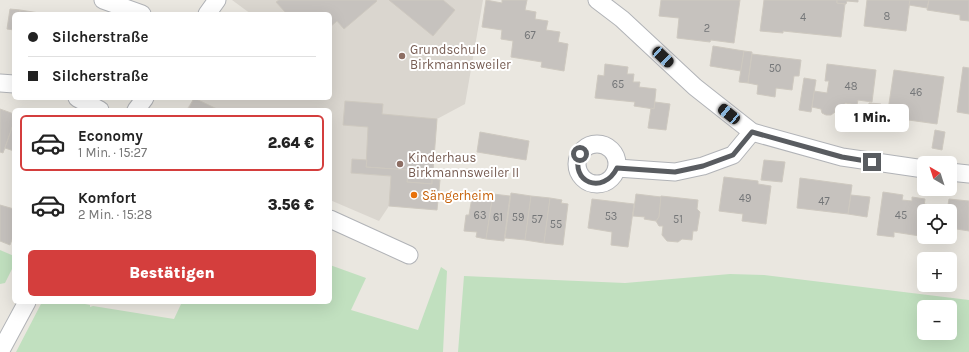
<!DOCTYPE html>
<html lang="de">
<head>
<meta charset="utf-8">
<style>
  :root { --surface:#fff; --page:#f2f2f2; --text:#222; --muted:#767676; --line:#e0e0e0; --accent:#d43e3d }
  body { margin:0; font-family:Karla,sans-serif; background:var(--page); color:var(--text); height:100vh; display:flex; flex-direction:column; font-size:15px; white-space:nowrap }
  * { box-sizing:border-box; margin:0 }
  p { font-size:13px; color:var(--muted) }
  .icon { flex:none; width:22px; height:22px; fill:none; stroke:currentColor; stroke-width:2; stroke-linecap:round; stroke-linejoin:round }
  .map { position:relative; flex:1; overflow:hidden }
  .side { position:absolute; left:12px; top:108px; width:320px; height:196px; display:flex; flex-direction:column; background:var(--surface); border-radius:6px; box-shadow:0 4px 16px #0002 }
  .side>* { flex:none }
  .hud { position:absolute; left:12px; top:12px; width:320px; height:88px; border-radius:6px; box-shadow:0 4px 16px #0002; display:grid; align-content:center; height:88px; padding:0 16px; background:var(--surface) }
  .needle { width:26px; rotate:321deg }
  .fabs { position:absolute; left:917px; top:156px; display:grid; gap:8px }
  .fabs a { display:grid; place-items:center; width:40px; height:40px; border-radius:6px; background:var(--surface); box-shadow:0 4px 16px #0002; font-size:20px }
  .end { position:absolute; width:18px; height:18px; margin:-9px; border:5px solid #595c60; background:#fff; box-shadow:0 0 0 2px #fff }
  .from { border-radius:50% }
  .bubble { position:absolute; height:28px; border-radius:6px; background:var(--surface); box-shadow:0 4px 16px #0002; font-size:13px; font-weight:800; line-height:28px; text-align:center }
  .car { position:absolute; width:12px; height:24px; margin:-12px -6px; border-radius:5px; box-shadow:0 0 3px 1px #0007; background:linear-gradient(#222 24%,#8ab4d8 0 40%,#222 0 76%,#8ab4d8 0 86%,#222 0) }
  .hud b { display:flex; align-items:center; gap:14px; height:38px; font-size:15px }
  .hud b+b { border-top:1px solid var(--line) }
  .hud i { width:10px; height:10px; background:var(--text) }
  ul { padding:7px 0 0; list-style:none }
  li { display:flex; align-items:center; gap:12px; height:56px; margin:0 8px 6px; padding:0 8px; border:2px solid transparent; border-radius:6px }
  li div { flex:1 }
  li b { display:block; font-size:15px }
  li em { font-style:normal; font-weight:800 }
  li.active { border-color:var(--accent) }
  li>.icon { width:36px; height:36px; stroke-width:1.5 }
  .primary-button { display:flex; gap:8px; margin-top:auto; padding:8px 16px }
  .primary-button a { flex:1; height:46px; border-radius:6px; background:var(--accent); color:#fff; font-size:16px; font-weight:800; line-height:46px; text-align:center }
  .map>svg:first-child { display:block }
  .education { fill:#dad6cf }
  .green { fill:#c1e0bf; fill-rule:evenodd }
  .building { fill:#c6c2be; stroke:#cec9c0 }
  .lines { fill:none; stroke-linecap:round; stroke-linejoin:round }
  .street-casing { stroke:#b1b3b7; stroke-width:19 }
  .street { stroke:#fff; stroke-width:17 }
  .route { stroke:#595c60; stroke-width:5 }
  .education-dot { fill:#8d6e63; stroke:#fff; stroke-width:1.5 }
  .food-dot { fill:#e8710a; stroke:#fff; stroke-width:1.5 }
  .labels { text-anchor:middle; stroke-width:4; stroke-linejoin:round; paint-order:stroke }
  .number-label { font-size:11px; fill:#747678 }
  .education-label { font-size:13px; fill:#785e54; stroke:#fff; text-anchor:start }
  .food-label { font-size:13px; fill:#c56008; stroke:#fff; text-anchor:start }
</style>
</head>
<body>
<div class="map">
<svg width="969" height="352" viewBox="0 0 969 352">
  <rect width="100%" height="100%" fill="#eae7e0"/>
  <!-- education -->
  <polygon class="education" points="232,0 483,0 465,104 437,119 432,184 352,159 351,173 391,176 389,206 379,221 330,200 330,110 186,110 194,98 330,98 330,14 251,14"/>
  <!-- green -->
  <g class="green">
    <polygon points="0,250 14,256 14,265 5,283 0,284"/>
    <polygon points="330,265 366,278 351,310 418,330 441,267 447,271 443,352 16,352 42,302 75,302 90,305 90,307 93,306 174,319 182,302 330,302"/>
    <path d="M730 274 764 275 969 300V352H458L464 276 625 283ZM924 307H950V333H924Z"/>
  </g>
  <!-- building -->
  <g class="building">
    <polygon points="279,0 376,0 377,1 344,29 337,21 330,27 330,14 283,14 285,12 276,2"/>
    <polygon points="389,0 443,0 455,10 433,36"/>
    <polygon points="486,0 502,3 502,0 527,0 525,10 536,12 535,19 548,21 546,30 560,32 558,42 568,44 564,71 541,67 542,62 511,57 513,41 501,39 502,30 482,27"/>
    <polygon points="661,0 740,0 734,43 711,40 710,42 677,38 679,18 659,16"/>
    <polygon points="764,0 837,0 837,3 845,4 841,37 783,31 783,33 760,31"/>
    <polygon points="837,0 858,0 858,2 847,1 846,4 837,3"/>
    <polygon points="867,0 910,0 906,31 864,26"/>
    <polygon points="910,0 929,0 927,8 909,5"/>
    <polygon points="929,0 969,0 969,21 960,20 960,15 927,10"/>
    <polygon points="10,9 20,10 20,14 14,14 14,30 7,29"/>
    <polygon points="20,10 46,14 20,14"/>
    <polygon points="713,46 744,51 741,71 710,66"/>
    <polygon points="744,51 752,52 748,83 739,82"/>
    <polygon points="752,54 801,60 799,76 794,76 792,90 776,88 775,97 757,94 758,85 748,83"/>
    <polygon points="605,64 628,67 627,74 634,74 633,82 640,82 639,87 656,89 654,109 634,106 635,102 595,98 598,75 604,76"/>
    <polygon points="827,64 876,70 872,102 858,100 857,105 845,103 845,109 835,108 835,112 831,115 826,115 822,113 821,109 812,107 814,91 827,93 829,81 825,81"/>
    <polygon points="963,67 969,68 969,114 957,112"/>
    <polygon points="894,70 944,77 937,124 887,117"/>
    <polygon points="804,78 816,80 811,112 799,110"/>
    <polygon points="194,98 219,110 188,110"/>
    <polygon points="345,101 383,104 382,114 437,119 432,184 407,182 408,170 366,167 368,127 343,125"/>
    <polygon points="655,102 670,104 666,130 648,128 651,108 654,109"/>
    <polygon points="869,103 881,104 879,124 867,123"/>
    <polygon points="881,106 889,107 887,117 899,119 897,129 878,126"/>
    <polygon points="0,109 14,114 14,122 3,153 0,152"/>
    <polygon points="14,122 14,151 5,148"/>
    <polygon points="935,130 945,132 942,150 932,148"/>
    <polygon points="480,132 529,141 526,160 477,152"/>
    <polygon points="352,159 367,160 366,167 408,170 407,182 432,184 432,179 440,180 437,210 389,206 391,176 351,173"/>
    <polygon points="764,160 785,162 782,182 761,180"/>
    <polygon points="724,177 758,181 758,184 771,186 766,224 742,221 743,214 719,211"/>
    <polygon points="800,178 852,185 848,214 797,208"/>
    <polygon points="473,191 493,194 486,239 476,237 477,232 464,231 466,215 469,215"/>
    <polygon points="883,192 903,195 902,200 912,201 912,197 925,199 920,236 894,232 894,237 877,235"/>
    <polygon points="511,193 531,196 525,240 505,238"/>
    <polygon points="493,194 510,196 504,241 486,239"/>
    <polygon points="636,194 661,197 659,217 656,221 644,219 645,217 633,216"/>
    <polygon points="851,195 870,197 867,217 848,214"/>
    <polygon points="531,196 550,198 544,243 525,240"/>
    <polygon points="661,196 698,200 697,209 700,212 697,231 693,231 692,240 682,239 678,242 667,241 662,235 663,226 659,226 656,221 659,217"/>
    <polygon points="550,198 562,200 561,203 568,204 563,245 544,243"/>
    <polygon points="592,199 634,204 628,247 611,245 612,232 588,228"/>
    <polygon points="949,199 969,201 969,231 950,228 950,211 947,211"/>
    <polygon points="924,204 937,206 936,211 924,211 924,225 921,225"/>
    <polygon points="0,205 14,209 14,234 10,245 0,241"/>
  </g>
  <g class="lines">
    <defs>
      <g id="street">
        <polyline points="103,0 142,14"/>
        <polyline points="597,0 622,19 695,87 752,132 842,157 924,169"/>
        <polyline points="207,14 217,0"/>
        <polyline points="0,83 14,84"/>
        <polyline points="77,98 100,110"/>
        <polyline points="136,110 145,98"/>
        <circle cx="597" cy="164" r="20"/>
        <polyline points="617,168 675,172 703,166 733,155 752,132"/>
        <polyline points="950,172 969,174"/>
        <polyline points="330,219 409,255"/>
        <polyline points="0,352 27,302"/>
      </g>
    </defs>
    <!-- street casing -->
    <use href="#street" class="street-casing"/>
    <!-- street -->
    <use href="#street" class="street"/>
  </g>
  <g class="lines">
    <!-- route -->
    <path class="route" d="M580 154C569 182 603 196 617 168L675 172 703 166 733 155 752 132 842 157 872 162"/>
  </g>
  <!-- markers -->
  <g class="education-dot">
    <circle cx="402" cy="56" r="4"/>
    <circle cx="400" cy="164" r="4"/>
  </g>
  <circle class="food-dot" cx="414" cy="195" r="4"/>
  <g class="labels">
    <!-- number labels -->
    <g class="number-label">
      <text x="887" y="20">8</text>
      <text x="803" y="21">4</text>
      <text x="707" y="32">2</text>
      <text x="530" y="39">67</text>
      <text x="775" y="72">50</text>
      <text x="618" y="88">65</text>
      <text x="851" y="90">48</text>
      <text x="916" y="96">46</text>
      <text x="745" y="202">49</text>
      <text x="824" y="205">47</text>
      <text x="480" y="219">63</text>
      <text x="901" y="219">45</text>
      <text x="611" y="220">53</text>
      <text x="498" y="221">61</text>
      <text x="518" y="221">59</text>
      <text x="537" y="223">57</text>
      <text x="678" y="223">51</text>
      <text x="556" y="228">55</text>
    </g>
    <!-- education labels -->
    <g class="education-label">
      <text x="410" y="54">Grundschule<tspan x="410" dy="15">Birkmannsweiler</tspan></text>
      <text x="408" y="162">Kinderhaus<tspan x="408" dy="15">Birkmannsweiler II</tspan></text>
    </g>
    <!-- food labels -->
    <g class="food-label">
      <text x="422" y="200">Sängerheim</text>
    </g>
  </g>
</svg>
<div class="fabs">
<a><svg class="needle" viewBox="-14 -14 28 28"><path d="M0-13l5 13h-10z" fill="#e53935"/><path d="M0 13l5-13h-10z" fill="#767676"/></svg></a>
<a><svg class="icon" aria-label="locate" viewBox="0 0 24 24"><circle cx="12" cy="12" r="6"/><path d="M12 2v4M12 18v4M2 12h4M18 12h4"/></svg></a>
<a>+</a>
<a>−</a>
</div>
<i class="end from" style="left:580px;top:154px"></i>
<i class="end" style="left:872px;top:162px"></i>
<div class="bubble" style="left:835px;top:104px;width:74px">1 Min.</div>
<i class="car" style="left:663px;top:57px;rotate:133deg"></i>
<i class="car" style="left:729px;top:114px;rotate:309deg"></i>
<div class="hud">
<b><i class="from"></i>Silcherstraße</b>
<b><i></i>Silcherstraße</b>
</div>
<section class="side">
<ul>
<li class="active"><svg class="icon" aria-label="car" viewBox="0 0 24 24"><path d="M5 17H2v-5l4-1 3-4h7l3 4 3 1v5h-3M9 17h6M6 11h13"/><circle cx="7" cy="17" r="2"/><circle cx="17" cy="17" r="2"/></svg><div><b>Economy</b><p>1 Min. · 15:27</p></div><em>2.64 €</em></li>
<li><svg class="icon" aria-label="car" viewBox="0 0 24 24"><path d="M5 17H2v-5l4-1 3-4h7l3 4 3 1v5h-3M9 17h6M6 11h13"/><circle cx="7" cy="17" r="2"/><circle cx="17" cy="17" r="2"/></svg><div><b>Komfort</b><p>2 Min. · 15:28</p></div><em>3.56 €</em></li>
</ul>
<div class="primary-button"><a>Bestätigen</a></div>
</section>
</div>
</body>
</html>
